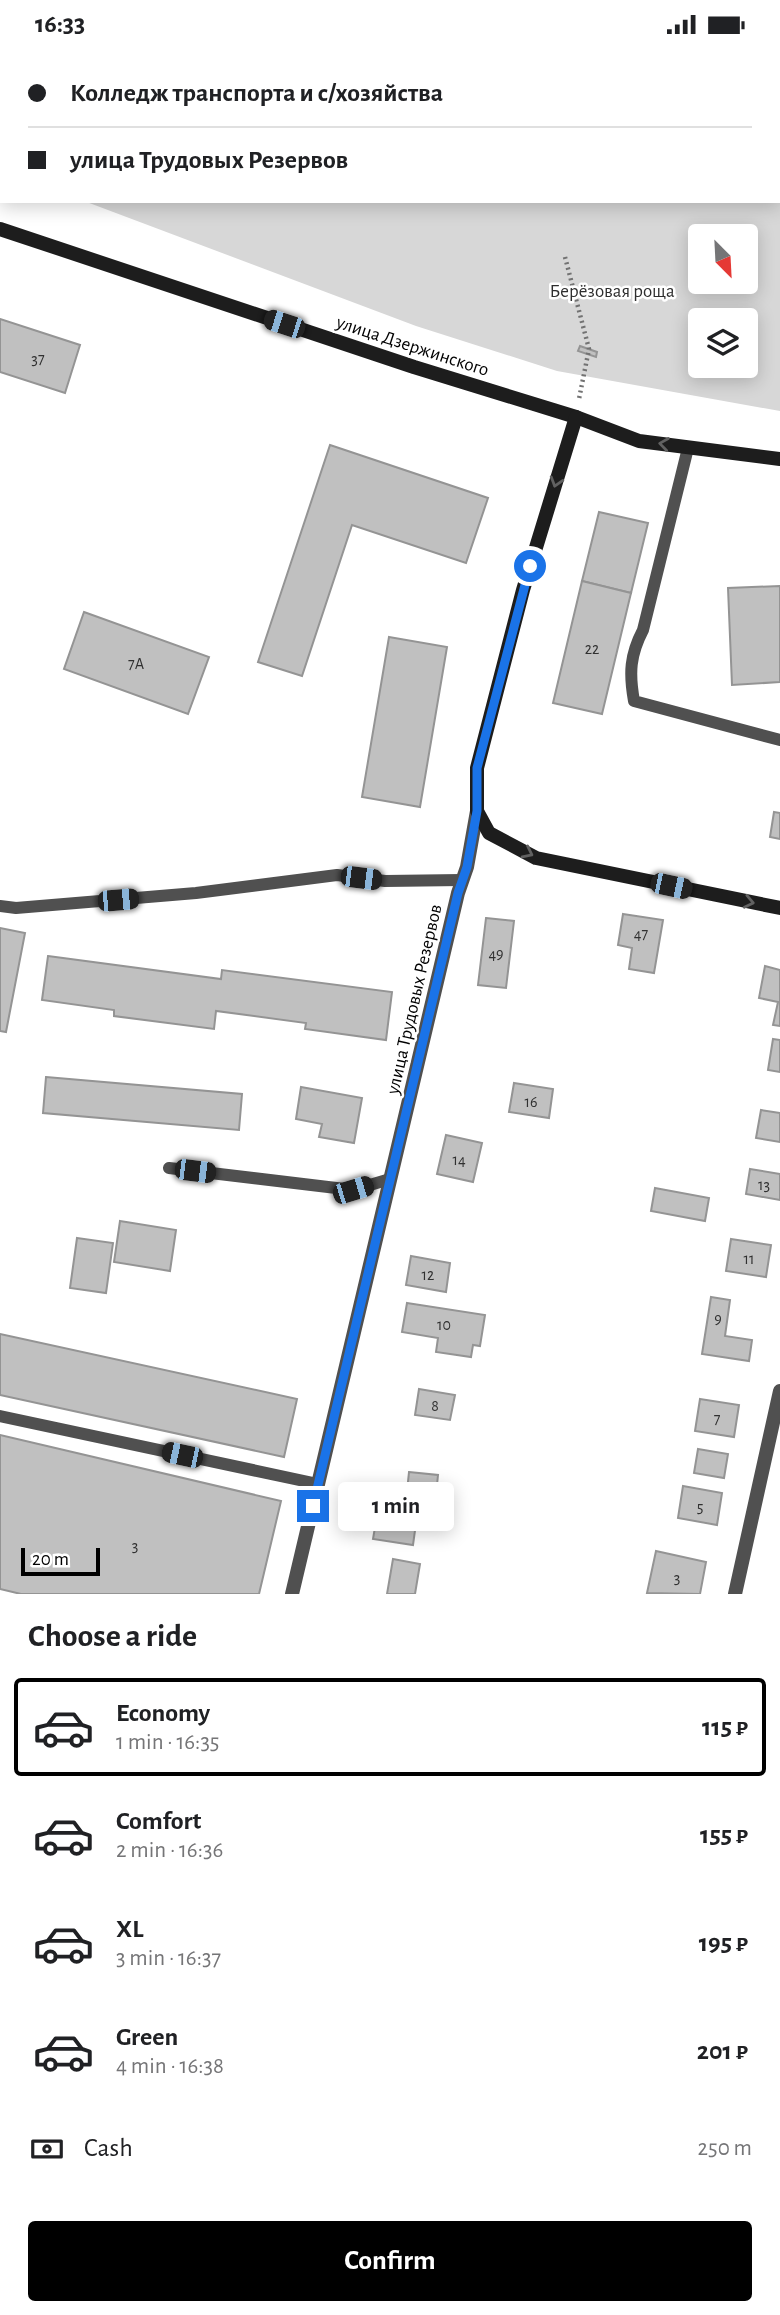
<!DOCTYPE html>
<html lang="en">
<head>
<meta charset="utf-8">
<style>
  :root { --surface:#fff; --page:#f2f2f2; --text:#202124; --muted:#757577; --line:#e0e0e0; --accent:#000 }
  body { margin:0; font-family:"Alegreya Sans",sans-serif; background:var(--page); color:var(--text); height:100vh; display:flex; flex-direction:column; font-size:26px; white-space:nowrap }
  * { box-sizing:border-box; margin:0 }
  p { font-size:23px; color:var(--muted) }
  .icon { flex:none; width:38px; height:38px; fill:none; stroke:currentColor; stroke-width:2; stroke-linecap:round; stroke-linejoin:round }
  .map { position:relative; height:1545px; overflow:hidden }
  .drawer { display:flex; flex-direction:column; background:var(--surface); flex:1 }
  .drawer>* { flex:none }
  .guide { position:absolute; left:0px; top:0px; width:780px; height:154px; box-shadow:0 4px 18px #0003; display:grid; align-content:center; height:154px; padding:0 28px; background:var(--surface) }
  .needle { width:46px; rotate:156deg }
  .controls { position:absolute; left:688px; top:175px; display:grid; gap:14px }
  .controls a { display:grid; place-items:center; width:70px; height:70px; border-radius:7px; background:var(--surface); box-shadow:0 4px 18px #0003; font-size:35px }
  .scale { position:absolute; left:21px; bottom:18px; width:79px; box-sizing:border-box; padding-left:7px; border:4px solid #000; border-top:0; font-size:19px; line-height:24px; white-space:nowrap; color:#000; -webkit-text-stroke:5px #fff; paint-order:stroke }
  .end { position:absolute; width:32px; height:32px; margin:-16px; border:9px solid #1a73e8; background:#fff; box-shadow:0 0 0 4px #fff }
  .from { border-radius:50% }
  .bubble { position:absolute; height:49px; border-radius:7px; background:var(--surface); box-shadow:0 4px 18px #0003; font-size:23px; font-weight:600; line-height:49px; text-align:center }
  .car { position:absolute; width:21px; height:42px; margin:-21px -10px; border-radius:9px; box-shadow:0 0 5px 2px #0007; background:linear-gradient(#222 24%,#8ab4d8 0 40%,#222 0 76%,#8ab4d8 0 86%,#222 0) }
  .guide b { display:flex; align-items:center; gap:24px; height:66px; font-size:26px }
  .guide b+b { border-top:2px solid var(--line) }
  .guide i { width:18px; height:18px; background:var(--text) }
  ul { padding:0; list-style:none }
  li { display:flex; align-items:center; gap:21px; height:98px; margin:0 14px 10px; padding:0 14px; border:4px solid transparent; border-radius:7px }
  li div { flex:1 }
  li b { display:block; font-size:26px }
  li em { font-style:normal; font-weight:600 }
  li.active { border-color:var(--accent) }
  li>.icon { width:63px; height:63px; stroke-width:1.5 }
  h2 { padding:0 28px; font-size:32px; line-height:84px }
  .pay { display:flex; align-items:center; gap:18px; height:77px; padding:0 28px; font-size:26px }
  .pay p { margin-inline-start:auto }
  .primary-button { display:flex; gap:14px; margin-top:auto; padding:14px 28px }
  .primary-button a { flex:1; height:80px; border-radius:7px; background:var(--accent); color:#fff; font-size:28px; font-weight:600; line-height:80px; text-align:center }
  .status { display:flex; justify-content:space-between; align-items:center; height:49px; padding:0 35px; background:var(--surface); direction:ltr }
  .status svg { height:19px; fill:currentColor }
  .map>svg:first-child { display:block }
  .green { fill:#d7d7d7; fill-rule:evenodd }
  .building { fill:#c0c0c0; stroke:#949494; stroke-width:2 }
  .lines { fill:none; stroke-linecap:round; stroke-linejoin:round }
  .path { stroke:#727272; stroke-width:4.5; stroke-dasharray:2 3.5; stroke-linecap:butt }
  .lane { stroke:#505050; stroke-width:12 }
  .street { stroke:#505050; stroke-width:14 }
  .secondary { stroke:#1d1d1d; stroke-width:14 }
  .oneway { stroke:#616161 }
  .route { stroke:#1a73e8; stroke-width:9 }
  .labels { text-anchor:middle; stroke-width:5; stroke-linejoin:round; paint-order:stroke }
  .number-label { font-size:16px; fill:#303030 }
  .park-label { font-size:19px; fill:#2e2e2e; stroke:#fff }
  .street-label { font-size:19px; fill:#000; stroke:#fff }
</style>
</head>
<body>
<div class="status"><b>16:33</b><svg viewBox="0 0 49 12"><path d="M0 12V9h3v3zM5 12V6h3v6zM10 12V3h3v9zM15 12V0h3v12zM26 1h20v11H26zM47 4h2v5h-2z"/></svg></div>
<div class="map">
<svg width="780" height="1545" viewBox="0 0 780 1545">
  <rect width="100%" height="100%" fill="#fff"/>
  <!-- green -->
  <path class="green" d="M0 0H780V362L557 322 416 277 84 152H779V2H2V123ZM700 187H746V233H700ZM700 271H746V317H700Z"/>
  <!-- building -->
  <g class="building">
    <polygon points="0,270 80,296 65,344 0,323"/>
    <polygon points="580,297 597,303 596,308 578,302"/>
    <polygon points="330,396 488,449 466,514 352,476 302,627 258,613"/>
    <polygon points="599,463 648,474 631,544 582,532"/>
    <polygon points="582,532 631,544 602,665 553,654"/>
    <polygon points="780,537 780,633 732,636 728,539"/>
    <polygon points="84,563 209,608 188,665 64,620"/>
    <polygon points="389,588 447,598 420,758 362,748"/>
    <polygon points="774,763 780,764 780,790 770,788"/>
    <polygon points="623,865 663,871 654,924 629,920 632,899 618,896"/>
    <polygon points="486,869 514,872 506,939 478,936"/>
    <polygon points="0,879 25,884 6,983 0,982"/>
    <polygon points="48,907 221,930 222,921 392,943 386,991 305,980 306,974 216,962 214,980 114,967 114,961 42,951"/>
    <polygon points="765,917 780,921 780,977 773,976 778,953 759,949"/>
    <polygon points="773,990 780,991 780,1023 768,1021"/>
    <polygon points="46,1028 242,1045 239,1081 43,1064"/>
    <polygon points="514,1034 553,1040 549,1069 509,1063"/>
    <polygon points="301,1038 362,1049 354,1094 319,1088 322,1075 296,1070"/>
    <polygon points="761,1061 780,1064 780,1093 756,1089"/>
    <polygon points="446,1086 482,1094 473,1133 437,1125"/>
    <polygon points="750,1120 780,1125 780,1151 746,1145"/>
    <polygon points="655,1139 709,1149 705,1172 651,1162"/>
    <polygon points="120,1172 176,1181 170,1222 114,1213"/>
    <polygon points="77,1189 113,1194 106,1244 70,1239"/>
    <polygon points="731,1190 771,1196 766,1228 726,1222"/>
    <polygon points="411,1207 450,1214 446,1243 406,1236"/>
    <polygon points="711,1248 730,1251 725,1287 752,1291 749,1312 702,1305"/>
    <polygon points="407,1254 485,1266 480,1297 473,1296 471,1308 436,1303 438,1289 402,1283"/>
    <polygon points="0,1285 297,1350 284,1408 0,1346"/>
    <polygon points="419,1340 455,1346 450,1371 415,1366"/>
    <polygon points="700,1350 739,1356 734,1388 695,1382"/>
    <polygon points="0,1386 281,1452 259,1545 21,1545 0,1540"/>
    <polygon points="698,1400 728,1405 724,1429 694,1424"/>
    <polygon points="409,1423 438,1426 434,1466 405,1462"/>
    <polygon points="683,1437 722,1444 717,1476 678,1469"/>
    <polygon points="378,1461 417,1467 413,1496 373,1490"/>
    <polygon points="656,1502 706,1513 700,1545 647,1544"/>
    <polygon points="393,1510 420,1515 415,1545 387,1545"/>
  </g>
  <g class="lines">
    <!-- path -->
    <polyline class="path" points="565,208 589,300 579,350"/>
    <!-- lane -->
    <g class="lane">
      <path d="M688 399 643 581C630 606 629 624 634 652L780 691"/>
      <polyline points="0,857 16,859 196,844 337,826 385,832 462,831"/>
      <polyline points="169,1119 353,1141 390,1130"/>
      <polyline points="0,1367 318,1435"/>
    </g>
    <!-- street -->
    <g class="street">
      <polyline points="292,1545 458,844 467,818 477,762"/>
      <polyline points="735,1545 780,1342"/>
    </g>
    <!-- secondary -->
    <g class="secondary">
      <polyline points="0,180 414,318 576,368 639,392 780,410"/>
      <polyline points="576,368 523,541 477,719 477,762 489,784 536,809 780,859"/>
    </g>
  </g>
  <!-- one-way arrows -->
  <defs><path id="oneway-chevron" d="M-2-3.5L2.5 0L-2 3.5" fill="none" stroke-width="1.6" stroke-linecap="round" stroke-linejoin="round" transform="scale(1.75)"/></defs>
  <g class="oneway">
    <use href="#oneway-chevron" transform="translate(664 395) rotate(-172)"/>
    <use href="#oneway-chevron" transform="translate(556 433) rotate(107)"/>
    <use href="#oneway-chevron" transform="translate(528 804) rotate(26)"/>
    <use href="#oneway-chevron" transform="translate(749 853) rotate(12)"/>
  </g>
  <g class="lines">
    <!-- route -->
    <polyline class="route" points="313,1457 458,844 467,818 477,762 477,719 530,517"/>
  </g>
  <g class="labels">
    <!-- number labels -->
    <g class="number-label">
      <text x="38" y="315">37</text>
      <text x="592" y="605">22</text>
      <text x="136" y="620">7А</text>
      <text x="641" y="890">47</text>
      <text x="496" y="910">49</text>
      <text x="531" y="1058">16</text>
      <text x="459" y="1116">14</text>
      <text x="764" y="1141">13</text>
      <text x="749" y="1215">11</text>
      <text x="428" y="1231">12</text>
      <text x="718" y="1275">9</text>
      <text x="444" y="1281">10</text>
      <text x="435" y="1362">8</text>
      <text x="717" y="1375">7</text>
      <text x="700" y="1463">5</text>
      <text x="135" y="1502">3</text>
      <text x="677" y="1534">3</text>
    </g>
    <!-- park labels -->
    <g class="park-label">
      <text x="612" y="248">Берёзовая роща</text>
    </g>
    <!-- street labels -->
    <g class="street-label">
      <text transform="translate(413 296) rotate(18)" y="7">улица Дзержинского</text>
      <text transform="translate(413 950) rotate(-77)" y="7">улица Трудовых Резервов</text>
    </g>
  </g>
</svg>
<div class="controls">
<a><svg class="needle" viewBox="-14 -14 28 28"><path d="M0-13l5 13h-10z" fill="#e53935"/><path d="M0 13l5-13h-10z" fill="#757577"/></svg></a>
<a><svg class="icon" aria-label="layers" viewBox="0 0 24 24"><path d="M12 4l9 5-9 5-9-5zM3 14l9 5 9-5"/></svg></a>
</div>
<div class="scale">20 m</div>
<i class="end from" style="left:530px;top:517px"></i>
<i class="end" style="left:313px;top:1457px"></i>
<div class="bubble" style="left:338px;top:1433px;width:116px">1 min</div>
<i class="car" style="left:284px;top:275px;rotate:288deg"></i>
<i class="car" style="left:361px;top:829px;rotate:97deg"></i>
<i class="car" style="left:671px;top:837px;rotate:102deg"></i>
<i class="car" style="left:118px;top:851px;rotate:85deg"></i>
<i class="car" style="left:195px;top:1122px;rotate:97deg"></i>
<i class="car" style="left:353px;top:1141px;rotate:73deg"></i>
<i class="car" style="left:182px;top:1406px;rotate:282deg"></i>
<div class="guide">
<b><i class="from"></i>Колледж транспорта и с/хозяйства</b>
<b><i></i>улица Трудовых Резервов</b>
</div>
</div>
<section class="drawer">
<h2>Choose a ride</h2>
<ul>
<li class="active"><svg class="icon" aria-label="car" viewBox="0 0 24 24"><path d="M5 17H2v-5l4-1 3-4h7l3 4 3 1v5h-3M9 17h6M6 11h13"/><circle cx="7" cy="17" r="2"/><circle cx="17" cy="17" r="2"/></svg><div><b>Economy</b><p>1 min · 16:35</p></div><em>115 ₽</em></li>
<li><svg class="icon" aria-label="car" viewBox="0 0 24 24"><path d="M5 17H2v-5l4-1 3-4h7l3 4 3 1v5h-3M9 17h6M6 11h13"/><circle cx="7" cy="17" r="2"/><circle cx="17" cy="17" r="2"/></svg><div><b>Comfort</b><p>2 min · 16:36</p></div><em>155 ₽</em></li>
<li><svg class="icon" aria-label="car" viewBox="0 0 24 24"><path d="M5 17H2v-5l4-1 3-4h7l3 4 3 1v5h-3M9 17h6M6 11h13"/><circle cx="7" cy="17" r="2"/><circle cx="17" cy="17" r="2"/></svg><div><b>XL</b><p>3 min · 16:37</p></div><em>195 ₽</em></li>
<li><svg class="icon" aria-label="car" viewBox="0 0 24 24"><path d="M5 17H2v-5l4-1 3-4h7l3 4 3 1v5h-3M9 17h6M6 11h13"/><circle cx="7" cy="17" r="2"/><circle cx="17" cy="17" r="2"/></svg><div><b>Green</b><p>4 min · 16:38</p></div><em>201 ₽</em></li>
</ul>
<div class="pay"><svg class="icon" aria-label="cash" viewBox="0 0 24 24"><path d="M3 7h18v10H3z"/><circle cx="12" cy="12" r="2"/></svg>Cash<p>250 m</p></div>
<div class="primary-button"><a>Confirm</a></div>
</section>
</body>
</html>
